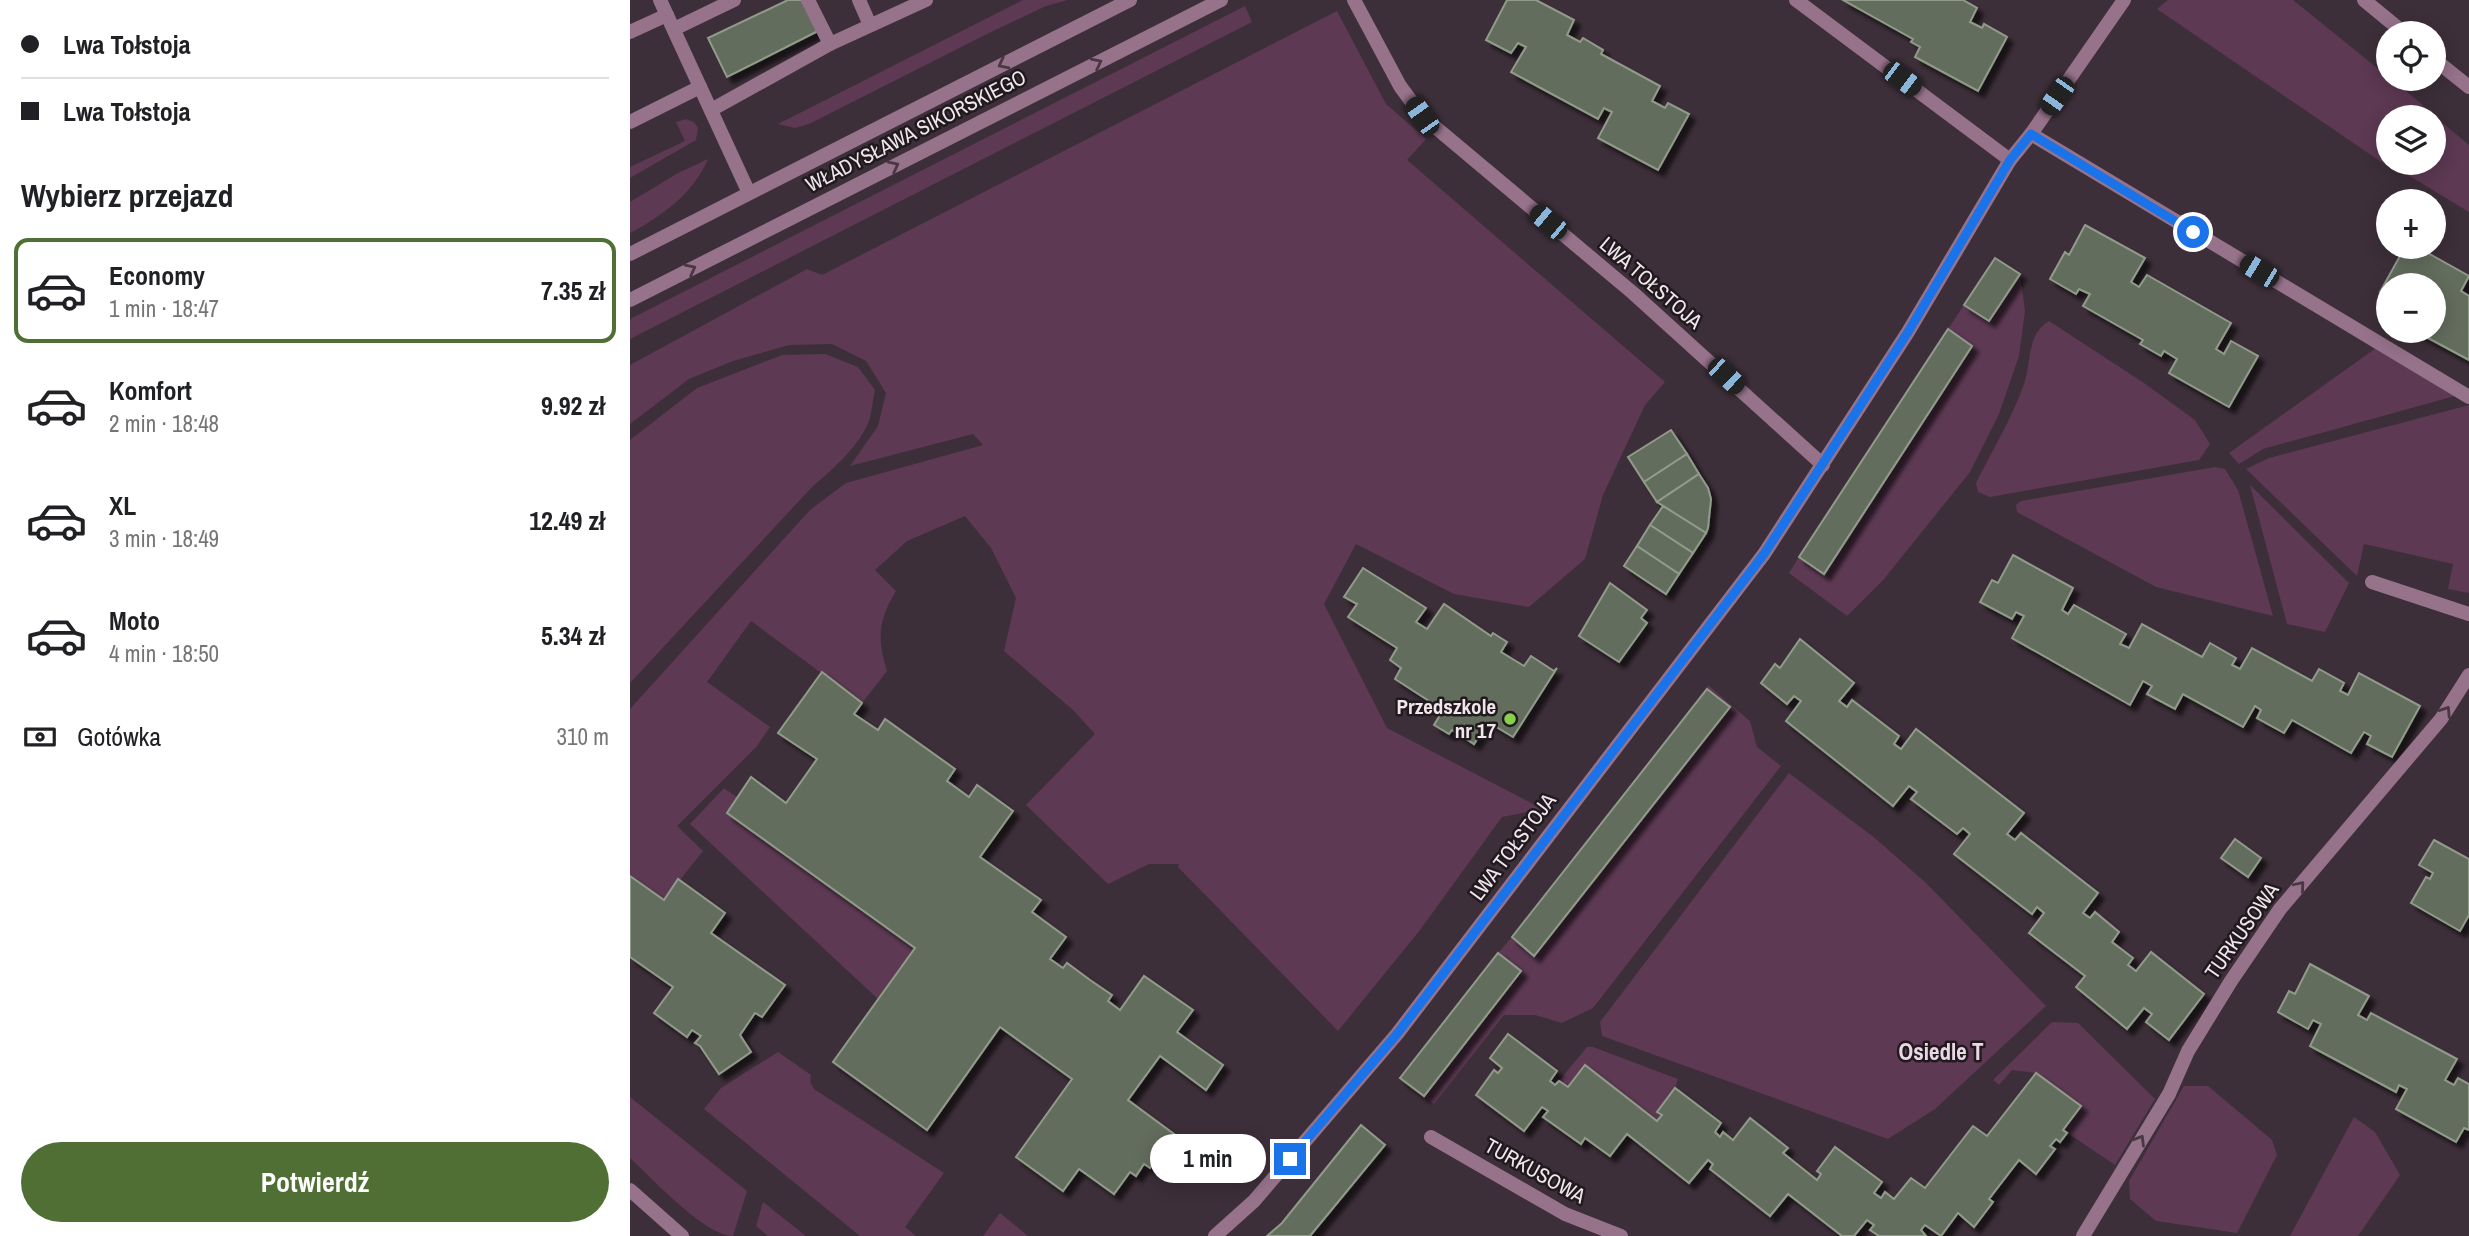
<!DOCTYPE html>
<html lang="pl">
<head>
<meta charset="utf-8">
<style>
  :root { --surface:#fff; --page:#f2f2f2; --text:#202124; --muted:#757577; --line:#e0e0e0; --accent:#4f6f35 }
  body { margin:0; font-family:"Archivo Narrow",sans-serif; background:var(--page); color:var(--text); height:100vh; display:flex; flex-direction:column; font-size:26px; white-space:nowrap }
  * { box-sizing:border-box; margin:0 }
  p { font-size:23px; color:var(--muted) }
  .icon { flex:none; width:38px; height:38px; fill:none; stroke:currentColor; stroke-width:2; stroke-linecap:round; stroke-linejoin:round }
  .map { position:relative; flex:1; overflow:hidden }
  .panel { display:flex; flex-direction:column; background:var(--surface); width:630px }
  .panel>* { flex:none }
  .hud { display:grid; align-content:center; height:154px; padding:0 21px; background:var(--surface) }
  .fabs { position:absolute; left:1746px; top:21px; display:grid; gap:14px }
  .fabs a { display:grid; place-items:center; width:70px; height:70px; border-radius:50%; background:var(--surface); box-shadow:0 4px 18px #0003; font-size:35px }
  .end { position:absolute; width:32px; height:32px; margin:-16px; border:9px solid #1a73e8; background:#fff; box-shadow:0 0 0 4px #fff }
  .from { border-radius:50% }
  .bubble { position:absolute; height:49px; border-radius:24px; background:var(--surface); box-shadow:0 4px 18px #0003; font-size:23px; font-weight:700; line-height:49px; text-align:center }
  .car { position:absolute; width:21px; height:42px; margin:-21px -10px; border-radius:9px; box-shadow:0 0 5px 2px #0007; background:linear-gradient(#222 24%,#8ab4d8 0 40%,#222 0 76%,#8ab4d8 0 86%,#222 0) }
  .hud b { display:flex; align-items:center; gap:24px; height:66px; font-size:26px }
  .hud b+b { border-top:2px solid var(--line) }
  .hud i { width:18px; height:18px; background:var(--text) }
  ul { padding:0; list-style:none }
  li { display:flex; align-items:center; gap:21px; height:105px; margin:0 14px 10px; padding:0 7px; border:4px solid transparent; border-radius:14px }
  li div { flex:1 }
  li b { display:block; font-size:26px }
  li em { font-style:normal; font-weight:700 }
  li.on { border-color:var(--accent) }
  li>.icon { width:63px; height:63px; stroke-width:1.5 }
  h2 { padding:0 21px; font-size:32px; line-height:84px }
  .pay { display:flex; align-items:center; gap:18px; height:77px; padding:0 21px; font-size:26px }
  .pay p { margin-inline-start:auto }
  .button { display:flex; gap:14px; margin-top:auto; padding:14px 21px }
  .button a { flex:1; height:80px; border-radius:42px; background:var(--accent); color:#fff; font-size:28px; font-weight:700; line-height:80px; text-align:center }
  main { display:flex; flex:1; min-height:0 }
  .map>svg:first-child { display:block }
  .green { fill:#5d3953 }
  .building { fill:#636d5d; stroke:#909b8a; stroke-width:2; filter:url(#shadow) }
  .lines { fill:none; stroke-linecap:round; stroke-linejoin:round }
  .service { stroke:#96728b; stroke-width:14 }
  .minor { stroke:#96728b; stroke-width:14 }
  .tertiary { stroke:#96728b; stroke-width:14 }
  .oneway { stroke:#493844 }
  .route { stroke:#1a73e8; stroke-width:9 }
  .poi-dot { fill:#88cf4a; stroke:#20191e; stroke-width:2.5 }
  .labels { text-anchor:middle; stroke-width:5; stroke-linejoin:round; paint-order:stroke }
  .street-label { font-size:21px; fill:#f0e6ec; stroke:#20191e }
  .poi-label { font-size:21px; font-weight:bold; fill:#f0e6ec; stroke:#20191e; text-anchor:end }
  .neighbourhood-label { font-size:23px; font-weight:bold; fill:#ebd8e5; stroke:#20191e }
</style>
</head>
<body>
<main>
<section class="panel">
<div class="hud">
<b><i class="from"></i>Lwa Tołstoja</b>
<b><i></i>Lwa Tołstoja</b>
</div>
<h2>Wybierz przejazd</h2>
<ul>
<li class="on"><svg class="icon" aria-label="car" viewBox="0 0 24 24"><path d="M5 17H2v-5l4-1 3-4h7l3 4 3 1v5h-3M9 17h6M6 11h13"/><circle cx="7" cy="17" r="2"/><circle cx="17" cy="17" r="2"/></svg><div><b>Economy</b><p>1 min · 18:47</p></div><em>7.35 zł</em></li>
<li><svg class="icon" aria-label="car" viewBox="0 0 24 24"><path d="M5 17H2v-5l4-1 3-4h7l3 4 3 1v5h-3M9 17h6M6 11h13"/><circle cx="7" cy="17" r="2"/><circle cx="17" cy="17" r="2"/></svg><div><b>Komfort</b><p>2 min · 18:48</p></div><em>9.92 zł</em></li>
<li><svg class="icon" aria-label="car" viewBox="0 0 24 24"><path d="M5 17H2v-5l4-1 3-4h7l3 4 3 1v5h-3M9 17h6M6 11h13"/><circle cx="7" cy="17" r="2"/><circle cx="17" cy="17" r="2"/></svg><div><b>XL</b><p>3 min · 18:49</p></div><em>12.49 zł</em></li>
<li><svg class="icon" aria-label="car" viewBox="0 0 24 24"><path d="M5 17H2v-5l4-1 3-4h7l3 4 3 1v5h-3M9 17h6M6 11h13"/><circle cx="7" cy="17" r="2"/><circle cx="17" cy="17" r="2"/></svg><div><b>Moto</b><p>4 min · 18:50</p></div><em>5.34 zł</em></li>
</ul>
<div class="pay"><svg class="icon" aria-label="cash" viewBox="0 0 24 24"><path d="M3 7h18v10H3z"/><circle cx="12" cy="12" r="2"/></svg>Gotówka<p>310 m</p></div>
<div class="button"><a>Potwierdź</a></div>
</section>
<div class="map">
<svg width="1839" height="1236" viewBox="0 0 1839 1236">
  <defs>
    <filter id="shadow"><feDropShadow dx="6" dy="6" stdDeviation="2" flood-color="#0009"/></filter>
  </defs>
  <rect width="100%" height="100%" fill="#3d2f39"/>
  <!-- green -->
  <g class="green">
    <polygon points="393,0 438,0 416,6 357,34 179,124 165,128 148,124"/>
    <polygon points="1538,0 1663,0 1793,105 1786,117 1759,117 1759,163 1757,166 1527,9"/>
    <polygon points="615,6 622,22 0,339 0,320 2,318"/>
    <path d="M707 11 756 104 796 139 777 160 1035 382 1015 405 973 495 955 559 899 607 824 594 726 544 694 604 757 728 913 809 872 817 790 930 708 1031 548 867 549 864H519L478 884 396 805 465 734 443 710 374 651 386 598 361 548 335 516 277 541 245 570 266 591C248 621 247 638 257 671L232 703 121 621 77 682 140 727 127 746 47 826 73 851 34 900 0 876V709L180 510 216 483 353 445 343 434 220 466 248 426 256 393 236 361 202 344 159 345 103 361 59 379 0 424V365L177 269 192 275Z"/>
    <polygon points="1803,115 1839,145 1839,212 1768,169 1772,163 1804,163"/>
    <polygon points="56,119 64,122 68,128 66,140 0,178 0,167 55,141 46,122"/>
    <path d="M78 159C63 194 32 216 0 233V202L48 173Z"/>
    <polygon points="1390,274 1395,311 1389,356 1369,414 1340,472 1254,579 1217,616 1159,573 1169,557 1194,573 1342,346 1318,329 1334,305 1359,321"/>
    <path d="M1419 321 1514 383 1565 420 1580 444 1569 460 1360 497 1348 492 1346 483C1362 451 1382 418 1394 384 1402 361 1396 335 1419 321Z"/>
    <polygon points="1746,348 1825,396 1633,449 1609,464 1599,453"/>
    <path d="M195 354 228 367 245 390C243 399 242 409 240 418 231 445 203 469 182 487L0 683V440L67 388 152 355Z"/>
    <polygon points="1839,405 1839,593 1818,589 1823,564 1734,544 1727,576 1616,469 1639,458"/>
    <polygon points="1585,467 1595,469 1608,490 1643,616 1526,587 1387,512 1386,505 1391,501"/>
    <polygon points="1620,485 1719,583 1695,632 1657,624"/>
    <polygon points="1078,685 1120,721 1127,747 1151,766 963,1008 932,1023 905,1015 874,1015 804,1104 794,1096 891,972 868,953 882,937 905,956 1100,708 1077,689"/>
    <polygon points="1159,773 1246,839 1296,883 1416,1006 1305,1109 1258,1139 972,1036 970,1022"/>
    <polygon points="94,788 108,798 98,814 285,948 248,999 60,824"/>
    <polygon points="1422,1022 1448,1023 1525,1099 1485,1165 1433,1130 1450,1106 1406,1073 1382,1070 1369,1085 1363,1080"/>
    <polygon points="957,1047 963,1047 1048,1079 1045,1088 1028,1111 1032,1115 1027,1121 955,1066 938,1087 929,1081"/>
    <polygon points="148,1052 181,1075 180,1082 184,1089 314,1173 275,1227 286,1236 230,1236 74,1109 91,1088"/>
    <polygon points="1554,1086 1578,1086 1642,1140 1647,1155 1607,1233 1526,1221 1500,1199 1499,1181"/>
    <path d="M0 1097 117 1191 103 1236C75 1236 22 1178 0 1158Z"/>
    <polygon points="1724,1117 1745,1132 1770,1175 1728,1236 1660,1236"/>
    <polygon points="133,1202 176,1236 138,1236 126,1226"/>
    <polygon points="370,1213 398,1236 353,1236"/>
  </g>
  <!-- building -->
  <g class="building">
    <polygon points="158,0 174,0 188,31 97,77 78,38"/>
    <polygon points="877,0 906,0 944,20 937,35 950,42 953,38 973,50 971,54 1030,86 1022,101 1035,108 1038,103 1059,114 1028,170 968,138 982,112 974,108 968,119 881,72 896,47 888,43 881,53 856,40"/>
    <polygon points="1213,0 1333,0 1347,8 1340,22 1352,28 1354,24 1377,37 1348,91 1285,57 1290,47 1281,42 1283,39"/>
    <polygon points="1455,225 1515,258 1501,282 1509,287 1517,275 1601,323 1586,349 1594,354 1601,341 1628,356 1599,407 1539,373 1547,359 1534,351 1531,356 1510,344 1513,340 1453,306 1460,294 1449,289 1446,294 1420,279 1435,252 1439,255"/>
    <polygon points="1775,247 1787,247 1839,276 1831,291 1839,296 1839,360 1785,331 1804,331 1804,285 1759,285 1759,296 1750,292"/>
    <polygon points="1365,258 1390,274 1359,321 1334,305"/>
    <polygon points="1318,329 1342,346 1194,574 1169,557"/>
    <polygon points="1041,430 1057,454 1014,482 998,457"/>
    <polygon points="1057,454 1069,474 1027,502 1014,482"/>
    <polygon points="1069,474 1078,488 1081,499 1078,528 1076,533 1027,502"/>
    <polygon points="1033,506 1076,533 1063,553 1020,525"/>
    <polygon points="1020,525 1063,553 1049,574 1007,546"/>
    <polygon points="1007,546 1049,574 1036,594 994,566"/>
    <polygon points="1383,555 1443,588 1432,610 1438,614 1444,605 1496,634 1490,644 1499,648 1512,624 1572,657 1580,643 1606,658 1602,665 1610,669 1622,648 1682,681 1689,669 1714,683 1710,691 1718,695 1729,673 1790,706 1762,757 1737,744 1741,736 1734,732 1721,753 1662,720 1654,733 1627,718 1631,710 1625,706 1613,727 1553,694 1545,709 1517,694 1522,686 1513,681 1500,705 1382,638 1394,616 1386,612 1382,619 1350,602 1362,580 1368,583"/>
    <polygon points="733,568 796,608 786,622 797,629 814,604 861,636 863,633 877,642 871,652 894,666 901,656 924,671 927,668 883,737 858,722 844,744 822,730 819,734 804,725 813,710 765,679 771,668 760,660 767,648 718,617 727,604 714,597"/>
    <polygon points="980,583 1017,610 1011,618 1017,623 989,662 949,636"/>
    <polygon points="1170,639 1224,683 1209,701 1217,707 1222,700 1269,736 1264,744 1271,749 1286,729 1394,813 1377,834 1385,840 1391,833 1468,893 1453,913 1460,918 1465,912 1489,932 1482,942 1503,958 1498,965 1506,971 1521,952 1574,994 1539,1040 1516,1022 1522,1014 1514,1008 1497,1029 1446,987 1455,976 1399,933 1414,913 1407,907 1402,914 1324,854 1340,834 1333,828 1327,834 1281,799 1287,792 1279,786 1263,806 1156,721 1171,701 1164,696 1157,704 1131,683 1145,664 1150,668"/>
    <polygon points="192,672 232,703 224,714 248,730 255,719 325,769 317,781 339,797 347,785 383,811 350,857 411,900 402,912 436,937 420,959 433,968 437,963 460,980 482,995 478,1001 490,1010 514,976 563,1010 547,1032 593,1065 576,1090 530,1056 498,1100 544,1134 520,1168 514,1164 506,1176 500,1172 484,1194 449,1169 433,1191 386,1157 442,1079 370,1027 297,1130 203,1062 285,948 97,813 121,777 156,803 187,759 148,733"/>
    <polygon points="1077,689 1100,707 904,956 882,937"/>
    <polygon points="1605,839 1631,858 1618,877 1591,858"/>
    <polygon points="1804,840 1839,859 1839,915 1830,931 1781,903 1796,877 1800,879 1803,873 1789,865"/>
    <polygon points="0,876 34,900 48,879 95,913 81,933 155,985 132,1017 125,1013 110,1035 121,1052 89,1074 70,1046 65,1043 71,1036 62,1030 57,1037 24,1013 43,987 0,957"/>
    <polygon points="868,953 891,971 794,1096 770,1078"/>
    <polygon points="1680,964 1739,996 1728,1015 1737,1020 1741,1013 1827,1059 1815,1080 1824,1085 1828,1078 1839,1084 1839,1130 1834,1128 1826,1142 1766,1109 1777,1089 1769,1085 1766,1092 1680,1046 1691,1024 1683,1020 1678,1029 1648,1012 1659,991 1665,994"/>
    <polygon points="878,1034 927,1071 920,1081 925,1085 929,1081 938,1087 955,1065 1027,1121 1032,1115 1027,1112 1045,1088 1091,1123 1085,1132 1090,1137 1093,1132 1103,1140 1120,1118 1158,1148 1153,1153 1187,1180 1191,1174 1187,1171 1205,1147 1252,1182 1244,1193 1251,1198 1255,1192 1264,1199 1281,1178 1295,1188 1343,1126 1357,1136 1406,1073 1451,1106 1433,1130 1437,1133 1430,1142 1426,1139 1420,1146 1425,1149 1406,1174 1389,1160 1359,1199 1363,1202 1344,1227 1328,1213 1311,1236 1295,1225 1291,1230 1296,1236 1249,1236 1240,1230 1244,1225 1237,1220 1224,1236 1212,1236 1158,1194 1140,1216 1080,1169 1083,1164 1078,1160 1059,1183 997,1134 980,1156 955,1138 951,1144 913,1117 918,1111 912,1107 894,1131 846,1095 864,1070 868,1073 872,1068 860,1058"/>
    <polygon points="731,1125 755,1145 680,1236 637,1236 652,1223"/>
  </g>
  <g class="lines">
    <!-- service -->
    <g class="service">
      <polyline points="30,0 119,193"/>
      <polyline points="178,0 200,44"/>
      <polyline points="229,0 240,25"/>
      <polyline points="44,29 104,0"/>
      <polyline points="0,32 37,15"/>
      <polyline points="81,110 200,44 296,0"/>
      <polyline points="0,122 70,87"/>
      <polyline points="1742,582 1839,614"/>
    </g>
    <!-- minor -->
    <g class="minor">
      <polyline points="724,0 770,86 792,116 1003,293 1193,465"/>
      <polyline points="1166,0 1380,160"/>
      <polyline points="1734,0 1774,33"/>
      <polyline points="1804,59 1839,87"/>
      <polyline points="1401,134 1839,397"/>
      <polyline points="801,1137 935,1214 991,1236"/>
      <polyline points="585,1236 624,1201 767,1034 1134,554 1278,332 1380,160 1401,134 1494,0"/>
      <polyline points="1453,1236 1539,1094 1558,1051 1601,981 1650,909 1811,719 1839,675"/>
    </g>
    <!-- tertiary -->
    <g class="tertiary">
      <polyline points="0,254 500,0"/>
      <polyline points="0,300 591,0"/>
      <polyline points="0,1190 52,1236"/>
    </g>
  </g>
  <!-- one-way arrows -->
  <defs><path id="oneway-chevron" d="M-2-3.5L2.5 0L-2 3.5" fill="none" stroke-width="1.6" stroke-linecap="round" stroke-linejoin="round" transform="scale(1.75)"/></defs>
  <g class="oneway">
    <use href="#oneway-chevron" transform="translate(467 63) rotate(-27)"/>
    <use href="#oneway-chevron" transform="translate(373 64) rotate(153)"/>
    <use href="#oneway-chevron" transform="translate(264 166) rotate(-27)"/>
    <use href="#oneway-chevron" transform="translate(61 269) rotate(-27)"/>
    <use href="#oneway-chevron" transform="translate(1816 711) rotate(-57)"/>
    <use href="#oneway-chevron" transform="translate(1670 886) rotate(-50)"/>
    <use href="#oneway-chevron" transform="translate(1510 1140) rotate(-59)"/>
  </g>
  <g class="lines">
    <!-- route -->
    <polyline class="route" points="660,1159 767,1034 1134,554 1278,332 1380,160 1401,134 1563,232"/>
  </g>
  <!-- markers -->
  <circle class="poi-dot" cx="880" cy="719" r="7"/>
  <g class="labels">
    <!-- street labels -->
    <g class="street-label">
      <text transform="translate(286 131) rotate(-27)" y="7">WŁADYSŁAWA SIKORSKIEGO</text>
      <text transform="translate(1021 283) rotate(41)" y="7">LWA TOŁSTOJA</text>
      <text transform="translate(883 847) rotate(-53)" y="7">LWA TOŁSTOJA</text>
      <text transform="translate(1612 931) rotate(-55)" y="7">TURKUSOWA</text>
      <text transform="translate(905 1171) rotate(29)" y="7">TURKUSOWA</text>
    </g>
    <!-- poi labels -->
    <g class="poi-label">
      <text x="866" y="714">Przedszkole<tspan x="866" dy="24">nr 17</tspan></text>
    </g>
    <!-- neighbourhood labels -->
    <g class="neighbourhood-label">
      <text x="1311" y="1060">Osiedle T</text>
    </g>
  </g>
</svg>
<div class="fabs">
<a><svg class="icon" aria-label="locate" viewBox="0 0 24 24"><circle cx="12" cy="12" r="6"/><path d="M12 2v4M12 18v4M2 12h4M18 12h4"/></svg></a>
<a><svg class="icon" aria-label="layers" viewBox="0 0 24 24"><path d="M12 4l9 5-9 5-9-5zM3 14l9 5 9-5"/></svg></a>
<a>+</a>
<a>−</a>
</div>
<i class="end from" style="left:1563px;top:232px"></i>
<i class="end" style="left:660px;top:1159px"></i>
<div class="bubble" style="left:520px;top:1134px;width:116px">1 min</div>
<i class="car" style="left:1272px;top:79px;rotate:127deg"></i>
<i class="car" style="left:1427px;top:96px;rotate:215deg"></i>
<i class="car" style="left:792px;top:116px;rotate:325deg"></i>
<i class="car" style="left:918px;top:222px;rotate:310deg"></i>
<i class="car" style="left:1629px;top:271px;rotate:301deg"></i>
<i class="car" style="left:1096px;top:376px;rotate:133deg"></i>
</div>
</main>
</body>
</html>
